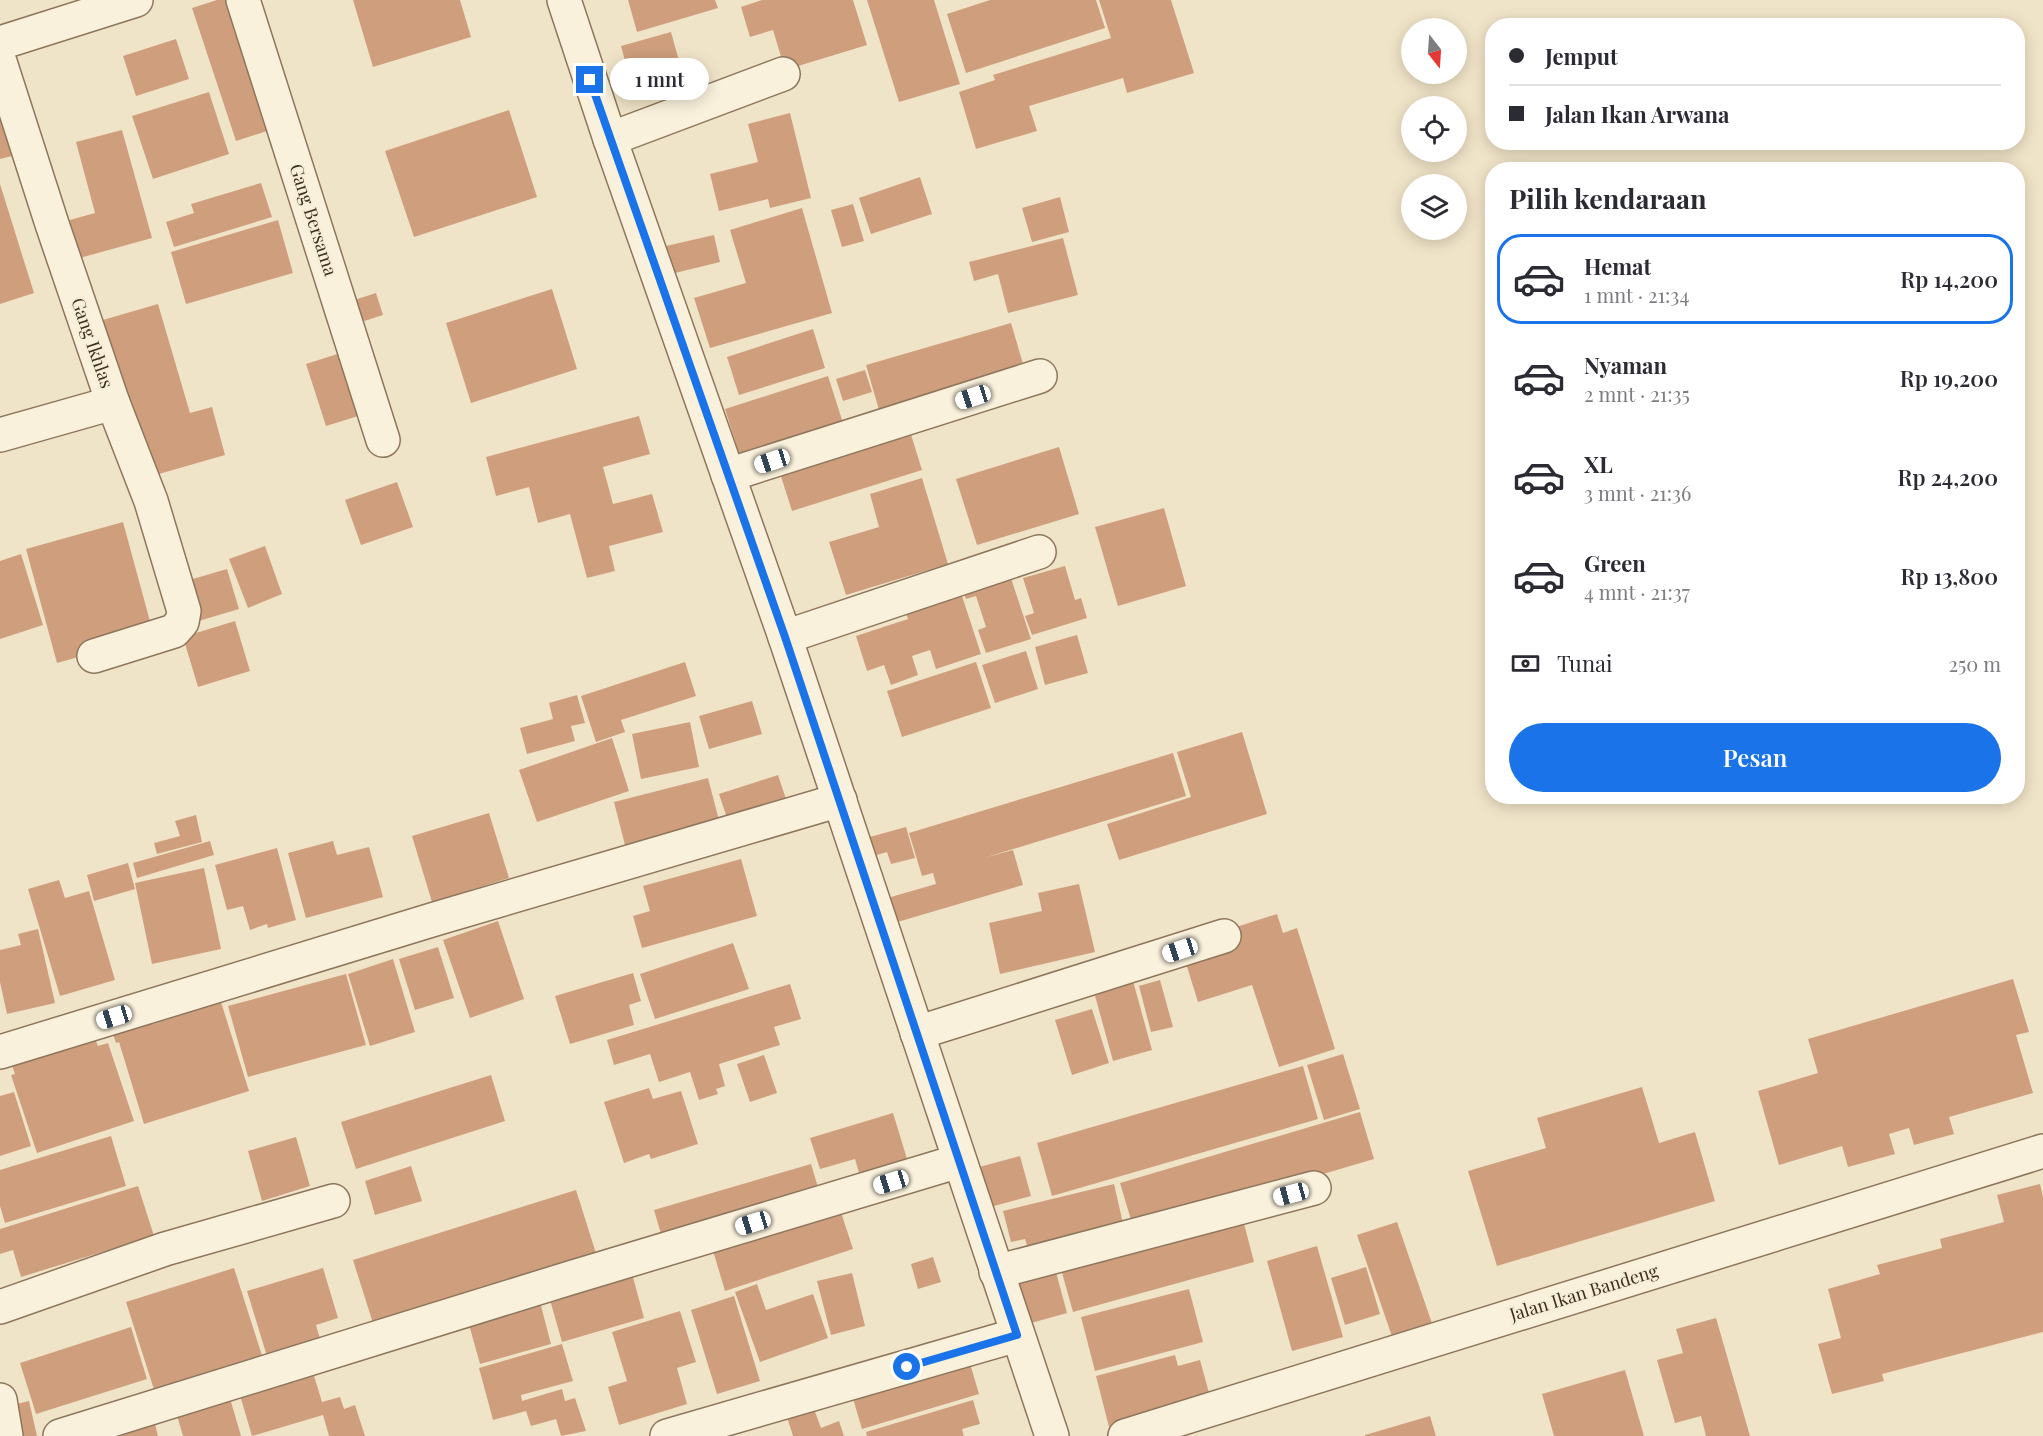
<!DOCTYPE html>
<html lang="id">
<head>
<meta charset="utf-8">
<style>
  :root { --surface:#fff; --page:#f2f2f3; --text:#2b2b33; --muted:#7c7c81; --line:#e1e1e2; --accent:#1a73e8 }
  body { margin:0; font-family:"Playfair Display",serif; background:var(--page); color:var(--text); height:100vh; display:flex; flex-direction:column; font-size:22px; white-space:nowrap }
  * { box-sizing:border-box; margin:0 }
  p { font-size:20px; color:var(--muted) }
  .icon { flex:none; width:33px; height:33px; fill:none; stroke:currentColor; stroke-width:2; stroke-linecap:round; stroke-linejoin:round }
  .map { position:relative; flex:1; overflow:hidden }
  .details { position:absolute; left:1485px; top:162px; width:540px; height:642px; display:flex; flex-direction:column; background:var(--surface); border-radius:24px; box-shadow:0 3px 15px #0003 }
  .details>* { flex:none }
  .guide { position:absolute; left:1485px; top:18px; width:540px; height:132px; border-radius:24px; box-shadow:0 3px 15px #0003; display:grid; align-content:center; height:132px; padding:0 24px; background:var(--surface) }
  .needle { width:39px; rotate:163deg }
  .tools { position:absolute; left:1401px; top:18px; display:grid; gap:12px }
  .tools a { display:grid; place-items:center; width:66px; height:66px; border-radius:50%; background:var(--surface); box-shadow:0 3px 15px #0003; font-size:30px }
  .end { position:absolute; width:27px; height:27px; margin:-14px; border:8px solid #1a73e8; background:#fff; box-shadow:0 0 0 3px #fff }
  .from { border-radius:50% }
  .bubble { position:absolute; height:42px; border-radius:21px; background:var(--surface); box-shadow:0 3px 15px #0003; font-size:20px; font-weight:600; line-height:42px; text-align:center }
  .car { position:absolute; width:18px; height:36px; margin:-18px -9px; border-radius:8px; box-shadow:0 0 4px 2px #0007; background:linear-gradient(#fff 24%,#345 0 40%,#fff 0 76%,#345 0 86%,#fff 0) }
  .guide b { display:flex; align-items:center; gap:21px; height:57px; font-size:22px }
  .guide b+b { border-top:2px solid var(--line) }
  .guide i { width:15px; height:15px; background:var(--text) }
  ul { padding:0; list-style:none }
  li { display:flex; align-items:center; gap:18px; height:90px; margin:0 12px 9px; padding:0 12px; border:3px solid transparent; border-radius:24px }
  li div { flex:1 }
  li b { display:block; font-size:22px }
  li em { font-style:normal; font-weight:600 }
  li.on { border-color:var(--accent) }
  li>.icon { width:54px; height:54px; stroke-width:1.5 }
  h2 { padding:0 24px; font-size:27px; line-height:72px }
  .pay { display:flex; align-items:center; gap:15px; height:66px; padding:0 24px; font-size:22px }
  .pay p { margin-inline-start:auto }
  .primary-button { display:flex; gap:12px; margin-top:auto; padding:12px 24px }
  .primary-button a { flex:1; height:69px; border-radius:36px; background:var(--accent); color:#fff; font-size:24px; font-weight:600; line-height:69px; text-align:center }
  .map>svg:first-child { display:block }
  .building { fill:#cf9f7d }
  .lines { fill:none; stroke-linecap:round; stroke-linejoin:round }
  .minor-casing { stroke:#8d765c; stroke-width:36 }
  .minor { stroke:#faf1dc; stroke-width:33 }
  .route { stroke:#1a73e8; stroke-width:8 }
  .labels { text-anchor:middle; stroke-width:5; stroke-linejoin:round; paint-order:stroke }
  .street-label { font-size:18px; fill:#3d2e20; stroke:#f7eed8 }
</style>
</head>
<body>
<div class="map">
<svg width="2043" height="1436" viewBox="0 0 2043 1436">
  <rect width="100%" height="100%" fill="#f0e4c8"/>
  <!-- building -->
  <g class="building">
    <polygon points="217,0 234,0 276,128 236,141 192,8"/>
    <polygon points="353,0 460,0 471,37 373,67"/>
    <polygon points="628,0 715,0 718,8 637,32"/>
    <polygon points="762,0 853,0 867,45 785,70 773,30 750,37 741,7"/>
    <polygon points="867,0 934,0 960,84 899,102"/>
    <polygon points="990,0 1096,0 1105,28 966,73 947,14"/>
    <polygon points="1099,0 1171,0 1194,73 1127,93 1123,78 1029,106 1037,131 976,149 959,92 995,80 993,75 1111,38"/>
    <polygon points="671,32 681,68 631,82 621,46"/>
    <polygon points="176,39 189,79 136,96 123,56"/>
    <polygon points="209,92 229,154 153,179 132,116"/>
    <polygon points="0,101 16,155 0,159"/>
    <polygon points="509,110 537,197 414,237 385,151"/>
    <polygon points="790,113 811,198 770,208 768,199 719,211 710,174 758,162 748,124"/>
    <polygon points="122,130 152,238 69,261 59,223 95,213 76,142"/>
    <polygon points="920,177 932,214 871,234 859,198"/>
    <polygon points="261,183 272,217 174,247 166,222 194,213 191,204"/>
    <polygon points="0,184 34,293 0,304"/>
    <polygon points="1060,197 1069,232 1032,242 1022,208"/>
    <polygon points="853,204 864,241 842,247 831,210"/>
    <polygon points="802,208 832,313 710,348 694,298 746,283 730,230"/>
    <polygon points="278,220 293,273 186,304 171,252"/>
    <polygon points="714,235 720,262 659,277 653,249"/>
    <polygon points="1063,238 1078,295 1008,313 998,274 974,281 969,262"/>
    <polygon points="552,289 577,369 471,403 446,323"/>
    <polygon points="376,293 383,315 349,326 342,304"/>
    <polygon points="158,304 190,413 212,407 225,455 152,476 96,322"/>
    <polygon points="1011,323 1026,374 881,417 866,365"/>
    <polygon points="813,329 825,368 739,395 727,357"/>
    <polygon points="350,350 371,412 326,426 306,364"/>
    <polygon points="865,370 872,392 843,401 836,379"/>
    <polygon points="828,376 843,423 740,457 725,409"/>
    <polygon points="639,416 650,454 603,467 613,504 652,494 663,532 609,546 615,571 587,578 570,514 538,523 529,487 496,496 486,457"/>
    <polygon points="908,425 922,470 792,511 778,467"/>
    <polygon points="1059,447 1079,514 977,545 956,479"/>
    <polygon points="922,478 948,564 846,595 829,542 879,527 870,494"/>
    <polygon points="397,482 413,527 361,545 345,500"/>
    <polygon points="1164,508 1186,586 1118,606 1095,527"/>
    <polygon points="123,522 154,636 57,663 26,549"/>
    <polygon points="265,546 282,594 248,608 229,559"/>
    <polygon points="21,554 43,625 0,639 0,561"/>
    <polygon points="1065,566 1075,600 1081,598 1087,618 1032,635 1025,616 1034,613 1023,578"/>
    <polygon points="227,569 239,609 192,623 179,583"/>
    <polygon points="1009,572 1031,639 986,653 978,630 986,627 976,596 966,599 962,587"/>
    <polygon points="960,590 981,654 936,669 930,650 912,656 918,675 891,685 884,665 867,671 856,636 908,619 904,608"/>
    <polygon points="235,621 250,671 198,687 183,637"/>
    <polygon points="1077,635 1088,673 1045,685 1035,647"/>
    <polygon points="1026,651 1038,689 995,703 982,665"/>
    <polygon points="685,662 696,696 621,720 625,732 596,742 581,696"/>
    <polygon points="976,662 991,708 902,737 887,691"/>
    <polygon points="577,695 585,723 571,726 575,741 527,754 520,728 553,719 549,703"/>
    <polygon points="752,701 762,734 709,749 699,716"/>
    <polygon points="690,722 699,767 641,779 632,734"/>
    <polygon points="1242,732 1267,814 1119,860 1107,824 1191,797 1177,752"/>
    <polygon points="612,738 629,791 537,822 519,770"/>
    <polygon points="1173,753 1186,796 984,858 1013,850 1023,885 884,926 877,901 936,884 933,873 922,876 909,833"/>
    <polygon points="778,775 789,808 730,827 719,794"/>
    <polygon points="708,778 721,828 627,853 614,802"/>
    <polygon points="489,813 509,878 432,902 412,836"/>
    <polygon points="196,815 202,842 157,854 154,843 180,836 175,821"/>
    <polygon points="906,827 915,858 891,864 887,852 860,860 855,841"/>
    <polygon points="210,841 214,855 137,878 133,863"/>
    <polygon points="333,841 337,855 369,847 383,897 306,918 288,853"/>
    <polygon points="277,848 296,920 268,928 267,924 250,930 243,906 227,910 215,865"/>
    <polygon points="741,859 757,916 642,948 633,916 650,911 643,886"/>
    <polygon points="128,863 135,889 94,901 87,875"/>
    <polygon points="204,868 221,949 152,964 135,883"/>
    <polygon points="59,880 65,898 89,891 115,980 60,996 28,889"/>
    <polygon points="1079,884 1095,952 1000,974 989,923 1042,911 1038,893"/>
    <polygon points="1277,914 1283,933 1297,928 1335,1049 1279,1067 1252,985 1198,1002 1184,957 1233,928"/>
    <polygon points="498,921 524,999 470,1018 443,940"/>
    <polygon points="38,929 55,1003 7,1014 0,982 0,950 21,945 18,934"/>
    <polygon points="733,943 749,989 655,1019 640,974"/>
    <polygon points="438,947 454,998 415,1010 399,959"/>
    <polygon points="393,959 415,1032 370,1046 348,974"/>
    <polygon points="633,973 641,1001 629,1005 634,1025 570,1044 555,996"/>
    <polygon points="346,974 366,1045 248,1077 228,1006"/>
    <polygon points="2013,979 2029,1032 2016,1035 2033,1093 1949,1117 1954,1134 1914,1145 1909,1128 1889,1134 1895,1154 1848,1167 1842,1146 1779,1165 1758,1091 1818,1073 1808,1039"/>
    <polygon points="1160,980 1173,1027 1151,1032 1139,986"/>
    <polygon points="1133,981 1152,1050 1113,1061 1094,992"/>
    <polygon points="790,984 801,1019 774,1027 780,1045 719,1064 725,1086 716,1089 718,1094 699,1100 690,1072 659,1082 650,1054 614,1065 607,1040"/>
    <polygon points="221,1002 249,1091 144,1124 119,1042 116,1043 113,1034 151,1017 153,1024"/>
    <polygon points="1092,1009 1109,1063 1072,1075 1055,1020"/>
    <polygon points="95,1039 98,1046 108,1043 134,1121 37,1153 11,1075 15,1074 9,1057"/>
    <polygon points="1343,1054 1360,1109 1324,1120 1307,1065"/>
    <polygon points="764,1055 777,1093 750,1102 737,1064"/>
    <polygon points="1303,1066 1318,1119 1052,1196 1037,1143"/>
    <polygon points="491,1075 505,1121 356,1169 341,1122"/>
    <polygon points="1642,1087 1659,1143 1695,1132 1715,1201 1497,1266 1468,1171 1546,1148 1537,1118"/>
    <polygon points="649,1088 653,1099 681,1091 698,1144 651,1159 649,1154 624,1163 604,1102"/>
    <polygon points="14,1092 31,1146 0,1156 0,1096"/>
    <polygon points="1360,1112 1374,1159 1134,1230 1120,1183"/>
    <polygon points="893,1113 911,1172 863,1186 855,1159 820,1169 810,1138"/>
    <polygon points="111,1136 126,1186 5,1223 0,1206 0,1170"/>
    <polygon points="296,1137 310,1186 262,1201 248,1151"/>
    <polygon points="1020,1156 1031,1196 983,1209 972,1169"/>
    <polygon points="811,1164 821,1197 664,1244 654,1210"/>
    <polygon points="411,1166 422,1201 375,1215 365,1181"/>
    <polygon points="1114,1184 1125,1232 1030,1255 1025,1239 1011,1242 1003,1211"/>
    <polygon points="2040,1184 2043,1197 2043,1332 1882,1374 1884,1381 1832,1394 1818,1344 1841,1338 1828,1289 1880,1274 1877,1265 1942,1248 1940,1239 2004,1222 1997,1195"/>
    <polygon points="138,1186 154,1236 21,1277 13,1250 0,1254 0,1229"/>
    <polygon points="576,1190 600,1266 377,1336 353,1260"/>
    <polygon points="838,1203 853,1249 725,1291 711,1244"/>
    <polygon points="1241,1212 1254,1262 1073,1312 1059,1262"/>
    <polygon points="1397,1222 1435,1332 1395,1345 1357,1235"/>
    <polygon points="1317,1246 1343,1337 1292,1351 1267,1261"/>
    <polygon points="933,1257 941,1282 918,1289 911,1264"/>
    <polygon points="1053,1261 1067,1313 1017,1327 1003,1274"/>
    <polygon points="1366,1267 1380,1314 1345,1325 1331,1278"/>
    <polygon points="234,1268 265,1365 157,1399 126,1302"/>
    <polygon points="323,1268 338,1318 316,1325 323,1349 270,1366 247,1291"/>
    <polygon points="852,1273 865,1326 831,1335 817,1281"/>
    <polygon points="633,1277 644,1318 562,1342 550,1300"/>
    <polygon points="757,1284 766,1310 813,1294 828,1338 760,1362 735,1292"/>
    <polygon points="1189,1289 1203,1342 1095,1371 1081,1317"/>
    <polygon points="734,1296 760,1381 717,1394 691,1310"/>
    <polygon points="540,1302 551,1344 480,1364 468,1321"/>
    <polygon points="680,1311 696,1362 677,1368 687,1404 619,1425 608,1387 627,1381 612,1332"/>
    <polygon points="1716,1318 1750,1436 1706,1436 1701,1416 1675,1423 1657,1360 1683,1353 1676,1329"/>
    <polygon points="131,1327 147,1379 36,1414 20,1363"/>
    <polygon points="562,1344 573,1381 521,1395 522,1401 562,1389 565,1401 575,1398 586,1431 561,1436 556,1419 531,1426 526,1411 493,1420 479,1368"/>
    <polygon points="966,1350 979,1394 862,1429 849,1385"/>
    <polygon points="1175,1355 1178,1366 1200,1360 1211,1400 1109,1427 1096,1376"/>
    <polygon points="312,1369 322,1402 340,1397 344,1409 355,1405 365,1436 329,1436 323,1415 252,1436 239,1392"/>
    <polygon points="1625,1370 1644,1436 1554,1436 1542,1394"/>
    <polygon points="229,1395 241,1436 183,1436 176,1412"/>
    <polygon points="973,1400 980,1424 962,1429 964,1436 867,1436 866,1432"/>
    <polygon points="29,1401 37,1436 11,1436 3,1407"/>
    <polygon points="813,1406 821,1428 839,1421 844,1436 793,1436 786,1414"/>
    <polygon points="1430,1416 1436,1436 1365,1436 1365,1435"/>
    <polygon points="154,1420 158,1436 99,1436"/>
  </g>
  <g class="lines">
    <defs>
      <g id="minor">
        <polyline points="243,0 383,440"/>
        <polyline points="564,0 610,139 785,637 1052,1436"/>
        <polyline points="0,43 136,0"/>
        <polyline points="0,62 52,224 113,403 151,501 184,611 182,622 174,631 94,656"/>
        <polyline points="610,139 783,74"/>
        <polyline points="0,435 113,403"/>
        <polyline points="728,475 1040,376"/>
        <polyline points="785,637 1039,552"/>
        <polyline points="917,1033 1224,936"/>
        <polyline points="0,1052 435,919 840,800"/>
        <polyline points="996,1272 1314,1188"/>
        <polyline points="0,1307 165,1249 333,1201"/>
        <polyline points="0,1400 6,1436"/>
        <polyline points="60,1436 570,1278 959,1161"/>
        <polyline points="667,1436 1017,1335"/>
        <polyline points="1125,1436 2043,1151"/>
      </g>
    </defs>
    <!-- minor casing -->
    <use href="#minor" class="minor-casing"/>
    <!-- minor -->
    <use href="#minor" class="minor"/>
  </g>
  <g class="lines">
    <!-- route -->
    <polyline class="route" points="590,80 785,637 1017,1335 907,1367"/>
  </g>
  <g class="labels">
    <!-- street labels -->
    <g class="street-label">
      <text transform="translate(313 220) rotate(72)" y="6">Gang Bersama</text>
      <text transform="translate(92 343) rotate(71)" y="6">Gang Ikhlas</text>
      <text transform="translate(1584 1293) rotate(-17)" y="6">Jalan Ikan Bandeng</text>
    </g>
  </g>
</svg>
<div class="tools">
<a><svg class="needle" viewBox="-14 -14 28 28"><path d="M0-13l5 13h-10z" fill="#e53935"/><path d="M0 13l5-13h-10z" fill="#7c7c81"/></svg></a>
<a><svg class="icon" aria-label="locate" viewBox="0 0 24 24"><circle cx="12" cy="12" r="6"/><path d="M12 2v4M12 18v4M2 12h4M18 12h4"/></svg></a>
<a><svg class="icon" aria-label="layers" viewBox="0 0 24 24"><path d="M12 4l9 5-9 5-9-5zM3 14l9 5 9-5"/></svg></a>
</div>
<i class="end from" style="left:907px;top:1367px"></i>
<i class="end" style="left:590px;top:80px"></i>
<div class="bubble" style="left:610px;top:58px;width:99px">1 mnt</div>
<i class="car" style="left:973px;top:397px;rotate:252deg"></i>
<i class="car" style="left:772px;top:461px;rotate:252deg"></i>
<i class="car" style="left:1180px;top:950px;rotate:252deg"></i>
<i class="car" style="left:114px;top:1017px;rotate:253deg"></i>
<i class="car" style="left:891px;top:1182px;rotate:253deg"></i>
<i class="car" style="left:1291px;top:1194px;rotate:255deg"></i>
<i class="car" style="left:753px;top:1223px;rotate:253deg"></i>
<div class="guide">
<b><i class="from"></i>Jemput</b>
<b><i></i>Jalan Ikan Arwana</b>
</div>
<section class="details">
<h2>Pilih kendaraan</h2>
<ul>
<li class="on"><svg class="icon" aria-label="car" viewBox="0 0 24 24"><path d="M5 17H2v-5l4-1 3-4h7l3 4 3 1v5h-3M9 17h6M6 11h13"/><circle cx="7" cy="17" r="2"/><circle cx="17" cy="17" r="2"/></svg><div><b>Hemat</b><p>1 mnt · 21:34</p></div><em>Rp 14,200</em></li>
<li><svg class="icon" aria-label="car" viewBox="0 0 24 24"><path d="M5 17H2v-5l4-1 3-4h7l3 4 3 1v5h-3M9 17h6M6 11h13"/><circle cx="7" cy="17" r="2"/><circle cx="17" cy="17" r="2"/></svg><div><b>Nyaman</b><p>2 mnt · 21:35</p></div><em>Rp 19,200</em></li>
<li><svg class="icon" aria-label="car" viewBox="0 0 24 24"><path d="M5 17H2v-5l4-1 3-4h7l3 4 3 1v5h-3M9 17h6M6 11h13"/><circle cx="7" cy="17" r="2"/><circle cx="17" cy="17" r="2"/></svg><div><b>XL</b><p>3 mnt · 21:36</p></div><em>Rp 24,200</em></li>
<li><svg class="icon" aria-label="car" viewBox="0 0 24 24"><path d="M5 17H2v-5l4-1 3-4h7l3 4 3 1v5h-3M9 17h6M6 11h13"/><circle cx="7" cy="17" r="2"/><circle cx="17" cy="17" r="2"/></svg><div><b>Green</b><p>4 mnt · 21:37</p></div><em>Rp 13,800</em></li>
</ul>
<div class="pay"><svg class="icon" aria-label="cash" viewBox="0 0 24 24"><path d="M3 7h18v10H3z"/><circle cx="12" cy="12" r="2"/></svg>Tunai<p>250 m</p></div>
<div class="primary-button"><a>Pesan</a></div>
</section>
</div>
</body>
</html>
